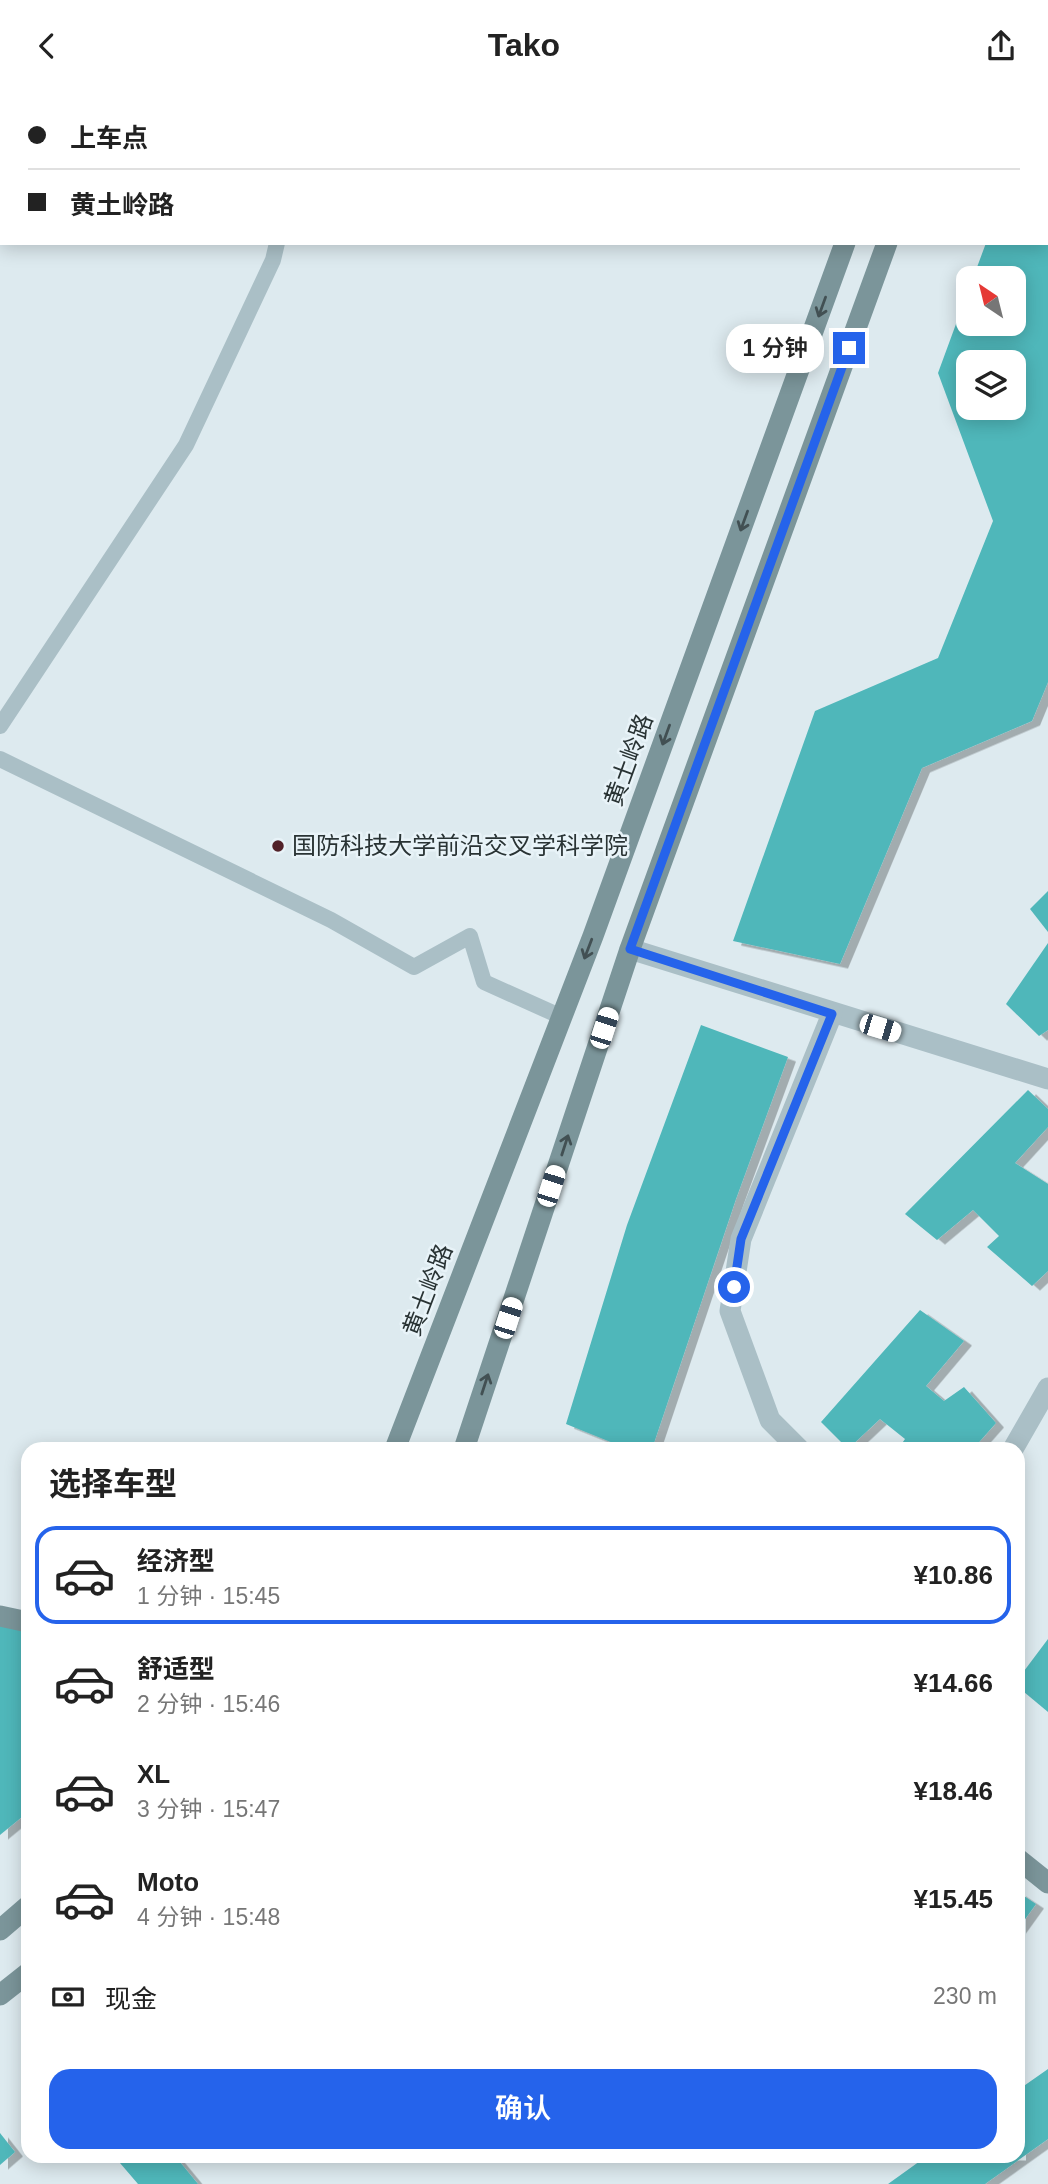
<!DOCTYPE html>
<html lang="zh">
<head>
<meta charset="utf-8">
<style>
  :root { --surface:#fff; --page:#f6f6f6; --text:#222; --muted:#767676; --line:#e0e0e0; --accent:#2563eb }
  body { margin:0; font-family:Helvetica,"Noto Sans SC",sans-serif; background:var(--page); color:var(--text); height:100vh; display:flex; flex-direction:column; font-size:26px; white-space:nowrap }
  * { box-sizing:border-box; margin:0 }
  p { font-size:23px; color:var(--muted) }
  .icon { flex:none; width:38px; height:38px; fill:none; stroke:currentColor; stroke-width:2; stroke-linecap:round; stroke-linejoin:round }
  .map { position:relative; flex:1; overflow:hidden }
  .side { position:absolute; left:21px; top:1351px; width:1004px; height:721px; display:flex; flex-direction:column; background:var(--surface); border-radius:21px; box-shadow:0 4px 18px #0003 }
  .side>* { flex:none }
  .guide { position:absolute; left:0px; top:0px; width:1048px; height:154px; box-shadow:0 4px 18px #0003; display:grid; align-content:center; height:154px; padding:0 28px; background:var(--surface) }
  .needle { width:46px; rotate:325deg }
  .tools { position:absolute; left:956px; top:175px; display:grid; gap:14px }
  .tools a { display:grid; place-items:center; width:70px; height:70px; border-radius:14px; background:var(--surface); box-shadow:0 4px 18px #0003; font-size:35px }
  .end { position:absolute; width:32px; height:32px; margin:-16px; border:9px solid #2563eb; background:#fff; box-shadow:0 0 0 4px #fff }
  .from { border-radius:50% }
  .bubble { position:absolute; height:49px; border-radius:21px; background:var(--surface); box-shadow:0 4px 18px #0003; font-size:23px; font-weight:600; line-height:49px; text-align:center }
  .car { position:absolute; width:21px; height:42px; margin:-21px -10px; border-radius:9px; box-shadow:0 0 5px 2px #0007; background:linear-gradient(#fff 24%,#345 0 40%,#fff 0 76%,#345 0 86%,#fff 0) }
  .guide b { display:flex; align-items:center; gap:24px; height:66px; font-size:26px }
  .guide b+b { border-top:2px solid var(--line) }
  .guide i { width:18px; height:18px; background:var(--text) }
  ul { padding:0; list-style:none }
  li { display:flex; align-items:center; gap:21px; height:98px; margin:0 14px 10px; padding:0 14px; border:4px solid transparent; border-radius:21px }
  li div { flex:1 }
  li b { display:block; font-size:26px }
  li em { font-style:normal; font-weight:600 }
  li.current { border-color:var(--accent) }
  li>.icon { width:63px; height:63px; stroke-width:1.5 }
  h2 { padding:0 28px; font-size:32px; line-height:84px }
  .pay { display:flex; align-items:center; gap:18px; height:77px; padding:0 28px; font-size:26px }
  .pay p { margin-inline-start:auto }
  .cta { display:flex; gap:14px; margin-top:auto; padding:14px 28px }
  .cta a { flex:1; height:80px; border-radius:21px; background:var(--accent); color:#fff; font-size:28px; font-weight:600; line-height:80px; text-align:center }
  header { display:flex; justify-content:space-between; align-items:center; height:91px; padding:0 28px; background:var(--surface); font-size:32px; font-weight:600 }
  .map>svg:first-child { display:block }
  .building { fill:#50b7ba; fill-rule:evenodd; filter:url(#shadow) }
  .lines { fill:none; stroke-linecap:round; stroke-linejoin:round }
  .lane { stroke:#aabfc6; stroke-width:16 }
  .street { stroke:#aabfc6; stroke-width:21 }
  .secondary { stroke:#7b959a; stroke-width:21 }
  .oneway { stroke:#425053 }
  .route { stroke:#2563eb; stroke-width:9 }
  .poi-dot { fill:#522229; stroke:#e8f3f8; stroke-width:2.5 }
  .labels { text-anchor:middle; stroke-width:5; stroke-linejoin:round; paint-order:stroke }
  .street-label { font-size:24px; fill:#293334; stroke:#e8f3f8 }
  .poi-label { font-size:24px; fill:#293334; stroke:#e8f3f8; text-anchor:start }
</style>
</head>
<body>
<header><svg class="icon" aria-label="back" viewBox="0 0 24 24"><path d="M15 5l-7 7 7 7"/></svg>Tako<svg class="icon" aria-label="share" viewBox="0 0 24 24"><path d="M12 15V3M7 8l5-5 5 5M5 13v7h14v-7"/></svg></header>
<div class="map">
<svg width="1048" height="2093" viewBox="0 0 1048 2093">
  <defs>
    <filter id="shadow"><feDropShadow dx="8" dy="4.5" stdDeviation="0" flood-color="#0004"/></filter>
  </defs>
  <rect width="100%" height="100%" fill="#ddeaef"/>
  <!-- building -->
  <g class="building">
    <path d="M986 152H1048V591L1032 630 922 677 840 873 733 850 815 620 938 567 993 430 938 282 967 203 968 233H1013V187H973ZM968 271H1013V317H968Z"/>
    <polygon points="1048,800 1048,841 1030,818"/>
    <polygon points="1048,852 1048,939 1039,945 1006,913"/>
    <polygon points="701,934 788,966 736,1108 652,1358 628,1358 566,1333 627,1134"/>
    <polygon points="1028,999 1048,1018 1048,1036 1015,1072 1048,1093 1048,1180 1032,1195 987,1156 999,1145 973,1119 937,1149 905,1123"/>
    <polygon points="920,1219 964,1250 926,1295 944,1310 964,1296 996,1332 973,1358 898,1358 905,1348 880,1328 848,1358 821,1331"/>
    <polygon points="0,1533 28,1539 28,1721 0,1744"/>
    <polygon points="1048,1548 1048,1621 1018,1596 1018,1588"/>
    <polygon points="1018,1801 1036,1813 1018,1838"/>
    <polygon points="1048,1978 1048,2048 985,2093 888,2093 927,2065 1018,2065 1018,1999"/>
    <polygon points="0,2042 15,2061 0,2074"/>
    <polygon points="114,2065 175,2065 198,2093 138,2093"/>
  </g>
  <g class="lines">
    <!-- lane -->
    <g class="lane">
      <polyline points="0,635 186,354 273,169 277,152"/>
      <polyline points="0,668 331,829 414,876 470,845 484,891 562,926"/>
    </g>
    <!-- street -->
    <g class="street">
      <polyline points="203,0 206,2"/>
      <polyline points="285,0 286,2"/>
      <polyline points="630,858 1048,988"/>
      <polyline points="799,1358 770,1329 730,1220 741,1148 832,923"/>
      <polyline points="1013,1358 1048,1297"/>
    </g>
    <!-- secondary -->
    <g class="secondary">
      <polyline points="900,2 901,0"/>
      <polyline points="942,2 943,0"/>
      <polyline points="395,1358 593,845 845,152"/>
      <polyline points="464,1358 630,858 887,152"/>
      <polyline points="0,1525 28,1531"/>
      <polyline points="1018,1768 1048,1792"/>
      <polyline points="0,1839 28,1815"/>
      <polyline points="0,1904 28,1882"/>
    </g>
  </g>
  <!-- one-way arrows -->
  <defs><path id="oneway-shaft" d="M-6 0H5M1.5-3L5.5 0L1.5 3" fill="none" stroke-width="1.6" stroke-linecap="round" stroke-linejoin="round" transform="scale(1.75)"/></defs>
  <g class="oneway">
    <use href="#oneway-shaft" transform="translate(822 216) rotate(110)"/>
    <use href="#oneway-shaft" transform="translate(744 430) rotate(110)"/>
    <use href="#oneway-shaft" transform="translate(666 644) rotate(110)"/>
    <use href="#oneway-shaft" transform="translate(588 858) rotate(111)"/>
    <use href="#oneway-shaft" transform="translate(565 1054) rotate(-72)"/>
    <use href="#oneway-shaft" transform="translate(485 1293) rotate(-72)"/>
  </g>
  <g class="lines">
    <!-- route -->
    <polyline class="route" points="734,1196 741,1148 832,923 630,858 849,257"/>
  </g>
  <!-- markers -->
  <circle class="poi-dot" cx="278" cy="755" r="7"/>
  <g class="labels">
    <!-- street labels -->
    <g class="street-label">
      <text transform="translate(629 669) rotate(-70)" y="8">黄土岭路</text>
      <text transform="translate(428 1199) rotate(-69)" y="8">黄土岭路</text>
    </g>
    <!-- poi labels -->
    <g class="poi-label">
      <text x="292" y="763">国防科技大学前沿交叉学科学院</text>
    </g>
  </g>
</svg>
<div class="tools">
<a><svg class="needle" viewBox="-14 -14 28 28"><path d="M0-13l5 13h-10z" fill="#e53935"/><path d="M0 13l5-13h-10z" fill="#767676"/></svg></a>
<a><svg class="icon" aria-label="layers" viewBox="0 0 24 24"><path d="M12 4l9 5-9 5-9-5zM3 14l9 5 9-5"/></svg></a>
</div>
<i class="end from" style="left:734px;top:1196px"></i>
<i class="end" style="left:849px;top:257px"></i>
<div class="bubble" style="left:726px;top:233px;width:98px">1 分钟</div>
<i class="car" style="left:604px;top:937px;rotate:18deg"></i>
<i class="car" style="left:880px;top:937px;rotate:107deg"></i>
<i class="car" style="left:551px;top:1095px;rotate:18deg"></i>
<i class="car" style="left:508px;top:1227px;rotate:18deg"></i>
<div class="guide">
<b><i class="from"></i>上车点</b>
<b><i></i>黄土岭路</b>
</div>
<section class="side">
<h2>选择车型</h2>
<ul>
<li class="current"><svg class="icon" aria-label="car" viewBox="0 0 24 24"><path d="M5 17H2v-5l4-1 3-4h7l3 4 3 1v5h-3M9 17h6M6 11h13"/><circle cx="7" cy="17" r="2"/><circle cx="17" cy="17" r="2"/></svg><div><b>经济型</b><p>1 分钟 · 15:45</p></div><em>¥10.86</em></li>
<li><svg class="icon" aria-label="car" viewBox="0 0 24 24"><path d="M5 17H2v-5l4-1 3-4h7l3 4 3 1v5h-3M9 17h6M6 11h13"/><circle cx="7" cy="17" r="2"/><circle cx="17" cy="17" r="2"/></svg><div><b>舒适型</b><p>2 分钟 · 15:46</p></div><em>¥14.66</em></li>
<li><svg class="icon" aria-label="car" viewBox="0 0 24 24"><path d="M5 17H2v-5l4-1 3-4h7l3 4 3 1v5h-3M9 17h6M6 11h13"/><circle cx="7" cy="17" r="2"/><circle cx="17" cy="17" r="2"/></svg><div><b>XL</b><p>3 分钟 · 15:47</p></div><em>¥18.46</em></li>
<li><svg class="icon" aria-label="car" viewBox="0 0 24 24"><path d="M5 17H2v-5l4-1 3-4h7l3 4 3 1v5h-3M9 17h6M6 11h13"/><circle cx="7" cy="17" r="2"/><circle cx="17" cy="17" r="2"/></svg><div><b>Moto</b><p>4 分钟 · 15:48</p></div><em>¥15.45</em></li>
</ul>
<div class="pay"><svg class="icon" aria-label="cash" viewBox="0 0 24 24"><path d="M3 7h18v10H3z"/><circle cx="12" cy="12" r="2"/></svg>现金<p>230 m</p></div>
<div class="cta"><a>确认</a></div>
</section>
</div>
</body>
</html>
